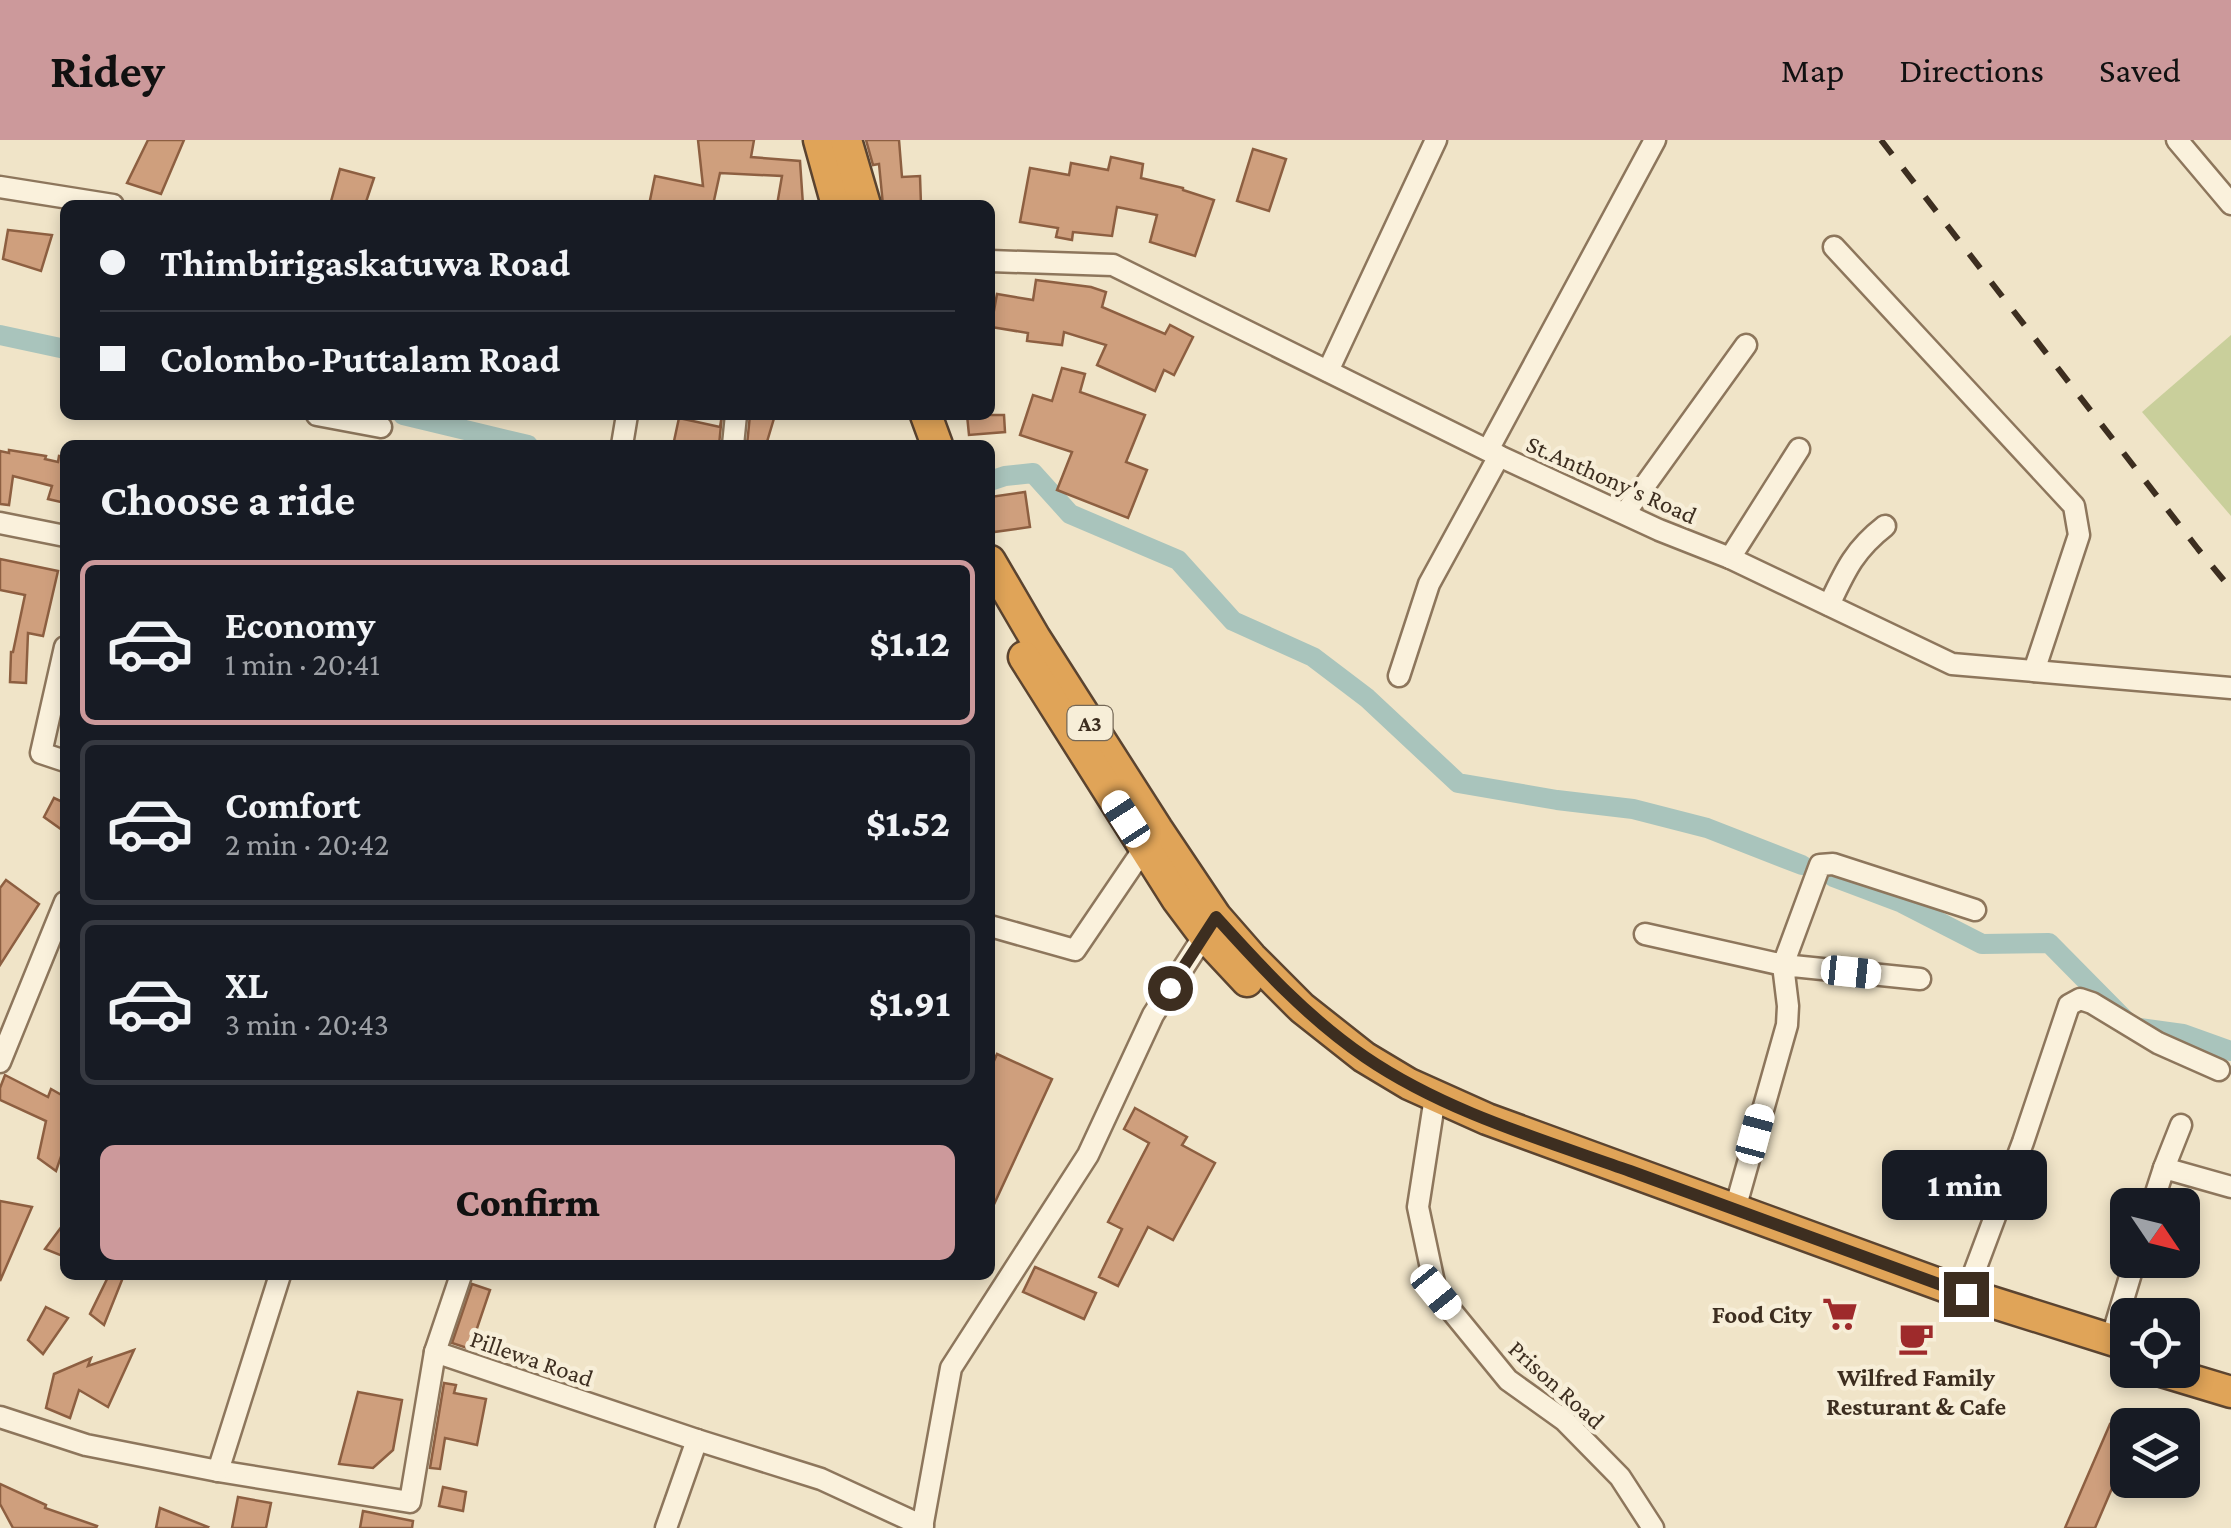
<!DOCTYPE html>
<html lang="en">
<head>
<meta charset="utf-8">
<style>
  :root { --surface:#171b24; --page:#242831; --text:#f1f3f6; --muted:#9ea1a6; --line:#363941; --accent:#cc999b }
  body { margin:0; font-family:"Crimson Pro",serif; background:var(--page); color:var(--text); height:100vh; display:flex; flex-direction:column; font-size:38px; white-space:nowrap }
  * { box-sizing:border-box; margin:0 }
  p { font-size:32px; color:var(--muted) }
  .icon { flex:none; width:55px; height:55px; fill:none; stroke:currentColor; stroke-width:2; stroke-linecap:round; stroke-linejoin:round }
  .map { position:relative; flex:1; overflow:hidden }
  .drawer { position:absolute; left:60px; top:300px; width:935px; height:840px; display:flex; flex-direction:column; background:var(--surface); border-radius:15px; box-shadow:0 5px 15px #0003 }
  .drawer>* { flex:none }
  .hud { position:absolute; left:60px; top:60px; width:935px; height:220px; border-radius:15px; box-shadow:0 5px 15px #0003; display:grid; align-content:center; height:220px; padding:0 40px; background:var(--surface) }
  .needle { width:65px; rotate:125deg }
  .fabs { position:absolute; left:2110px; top:1048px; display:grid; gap:20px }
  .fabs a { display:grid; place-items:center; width:90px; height:90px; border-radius:15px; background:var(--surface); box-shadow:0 5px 15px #0003; font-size:50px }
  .end { position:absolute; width:45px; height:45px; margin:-22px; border:12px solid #3d2e20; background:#fff; box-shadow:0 0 0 5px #fff }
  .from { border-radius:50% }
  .bubble { position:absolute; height:70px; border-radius:15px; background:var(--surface); box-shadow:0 5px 15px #0003; font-size:32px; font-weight:800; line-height:70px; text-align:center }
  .car { position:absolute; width:30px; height:60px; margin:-30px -15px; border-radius:12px; box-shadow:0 0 8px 2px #0007; background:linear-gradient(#fff 24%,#345 0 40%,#fff 0 76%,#345 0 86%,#fff 0) }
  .hud b { display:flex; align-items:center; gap:35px; height:95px; font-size:38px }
  .hud b+b { border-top:2px solid var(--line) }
  .hud i { width:25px; height:25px; background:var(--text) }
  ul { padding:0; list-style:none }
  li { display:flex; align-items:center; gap:30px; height:165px; margin:0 20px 15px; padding:0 20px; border:5px solid var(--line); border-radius:15px }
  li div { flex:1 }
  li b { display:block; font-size:38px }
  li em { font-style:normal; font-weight:800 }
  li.current { border-color:var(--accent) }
  li>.icon { width:90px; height:90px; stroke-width:1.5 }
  h2 { padding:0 40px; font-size:45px; line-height:120px }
  .cta { display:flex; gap:20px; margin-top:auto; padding:20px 40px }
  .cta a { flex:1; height:115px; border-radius:15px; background:var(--accent); color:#111; font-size:40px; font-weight:800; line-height:115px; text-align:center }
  header { display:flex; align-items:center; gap:60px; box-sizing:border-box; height:140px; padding:0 50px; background:var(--accent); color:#111 }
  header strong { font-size:48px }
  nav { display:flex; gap:55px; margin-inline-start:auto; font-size:35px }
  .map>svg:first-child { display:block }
  .green { fill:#c9cf9b }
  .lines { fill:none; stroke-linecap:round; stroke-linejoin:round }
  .canal { stroke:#a9c4bc; stroke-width:20 }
  .building { fill:#cf9f7d; stroke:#8d5f41; stroke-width:2.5 }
  .minor-casing { stroke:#8d765c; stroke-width:25 }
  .highway-casing { stroke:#5b4430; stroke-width:35 }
  .minor { stroke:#faf1dc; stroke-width:20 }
  .highway { stroke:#e0a458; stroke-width:30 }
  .rail { stroke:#3d2e20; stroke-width:6; stroke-dasharray:18 18; stroke-linecap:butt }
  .route { stroke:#3d2e20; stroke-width:12 }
  .labels { text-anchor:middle; stroke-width:9; stroke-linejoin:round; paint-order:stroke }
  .shield { fill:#f7eed8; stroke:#756857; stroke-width:2.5 }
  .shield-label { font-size:22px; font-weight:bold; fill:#3d2e20 }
  .street-label { font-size:25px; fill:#3d2e20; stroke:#f7eed8 }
  .poi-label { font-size:25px; font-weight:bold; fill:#3d2e20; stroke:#f7eed8; text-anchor:end }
</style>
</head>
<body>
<header>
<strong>Ridey</strong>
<nav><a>Map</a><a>Directions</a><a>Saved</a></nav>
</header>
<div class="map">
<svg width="2231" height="1388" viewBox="0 0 2231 1388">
  <rect width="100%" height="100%" fill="#f0e4c8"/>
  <!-- green -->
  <polygon class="green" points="2231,195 2231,376 2142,272"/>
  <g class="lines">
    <!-- canal -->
    <g class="canal">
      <polyline points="0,195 65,209"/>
      <polyline points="403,275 528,305"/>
      <polyline points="990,341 1005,336 1033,333 1070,374 1178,420 1233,481 1313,517 1367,558 1458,643 1557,660 1633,669 1707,688 1802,725"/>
      <polyline points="1833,737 1902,763 1982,804 2049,803 2132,887 2183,894 2231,911"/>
    </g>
  </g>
  <!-- building -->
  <g class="building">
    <polygon points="148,0 184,0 161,54 127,43"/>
    <polygon points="698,0 754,0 751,17 800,21 803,65 777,65 782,36 720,33 713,65 649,65 655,36 703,46"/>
    <polygon points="866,0 899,0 902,37 920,36 921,65 883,65 879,24 873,25"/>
    <polygon points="1253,9 1286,19 1269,71 1237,61"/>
    <polygon points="1111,17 1143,24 1141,38 1183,48 1183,50 1214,60 1195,116 1150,102 1157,75 1117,67 1112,96 1073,92 1072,100 1056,97 1058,88 1020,82 1030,28 1069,35 1071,23 1108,30"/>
    <polygon points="340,29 374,38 365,65 330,65"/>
    <polygon points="8,90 52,95 41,131 3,119"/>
    <polygon points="1036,140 1091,147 1106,152 1102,167 1165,194 1170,185 1193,197 1174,235 1164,230 1155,251 1097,225 1106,205 1064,192 1062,205 1027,201 1028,193 991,187 997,154 1033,160"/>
    <polygon points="1062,228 1085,234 1080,252 1145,275 1126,322 1147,330 1128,378 1057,350 1072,312 1020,295 1033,255 1052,261"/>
    <polygon points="722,275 719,305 691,305 674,301 679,278 720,287"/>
    <polygon points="750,275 775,275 766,305 747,305"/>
    <polygon points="967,275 1004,275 1005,292 969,295"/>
    <polygon points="9,310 46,316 45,319 58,322 59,316 65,317 65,363 48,359 52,346 13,336 9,365 0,364 0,311 9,313"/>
    <polygon points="1025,352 1030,387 994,392 990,357"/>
    <polygon points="0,419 58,431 43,496 28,493 26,543 10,542 11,512 13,512 25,455 0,450"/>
    <polygon points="54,658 65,663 65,692 44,677"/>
    <polygon points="6,740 39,764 0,825 0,748"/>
    <polygon points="997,914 1052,939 990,1073 990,930"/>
    <polygon points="5,935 48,957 51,949 65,957 65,1005 56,1031 38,1018 46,981 0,960 0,948"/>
    <polygon points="1135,968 1187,997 1182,1005 1215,1023 1173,1100 1148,1087 1118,1146 1099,1137 1122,1089 1108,1082 1149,1003 1124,989"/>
    <polygon points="0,1061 32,1067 0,1141"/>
    <polygon points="65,1082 65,1117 45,1109"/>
    <polygon points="1035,1127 1096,1153 1084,1179 1023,1152"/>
    <polygon points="109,1135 124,1135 104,1185 90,1174"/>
    <polygon points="472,1144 490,1150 470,1209 452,1203"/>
    <polygon points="46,1167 68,1178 43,1214 28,1200"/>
    <polygon points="134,1210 108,1267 79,1250 70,1278 46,1268 54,1234 91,1218 88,1226"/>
    <polygon points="444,1243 456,1245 454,1253 486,1259 477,1305 445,1298 440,1329 430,1328"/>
    <polygon points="358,1252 402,1260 393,1310 373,1328 339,1324"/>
    <polygon points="2110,1284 2128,1290 2128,1311 2095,1388 2065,1388"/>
    <polygon points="0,1344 46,1365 45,1368 97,1386 96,1388 13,1388 0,1364"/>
    <polygon points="443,1347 466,1352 463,1371 439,1366"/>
    <polygon points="238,1357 271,1363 266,1388 232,1388"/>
    <polygon points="160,1368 208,1387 207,1388 156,1388"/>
    <polygon points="363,1371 413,1381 412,1388 360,1388"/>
  </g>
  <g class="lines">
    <defs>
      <g id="minor">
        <polyline points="2177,0 2231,64"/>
        <polyline points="0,47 113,65"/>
        <polyline points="1834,107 2074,366 2079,395 2034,531"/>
        <polyline points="990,121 1113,125 1499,316 1659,390 1730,418 1952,524 2231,548"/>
        <polyline points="1328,231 1436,0"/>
        <polyline points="317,275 381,287"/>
        <polyline points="622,305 627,275"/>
        <polyline points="733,305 736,275"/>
        <polyline points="1488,310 1655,0"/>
        <polyline points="1625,373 1746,205"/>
        <polyline points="0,383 65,396"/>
        <polyline points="1730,418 1799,309"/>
        <path d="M1829 465C1845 431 1854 410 1885 386"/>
        <polyline points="65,507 41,613 65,621"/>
        <polyline points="1399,536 1429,444 1499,316"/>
        <polyline points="990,786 1075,810 1151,698"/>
        <polyline points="1645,794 1783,825 1820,725 1833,724 1975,770"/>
        <polyline points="0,922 65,762"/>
        <polyline points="1435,957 1418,1067 1436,1152 1508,1240 1564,1280 1620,1337 1653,1388"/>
        <polyline points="2164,1028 2181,985"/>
        <polyline points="2152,1065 2164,1028 2231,1047"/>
        <polyline points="1735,1069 1787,885 1788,866 1783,825 1920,839"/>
        <polyline points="1966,1154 2023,1002 2069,865 2080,859 2092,863 2158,903 2219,930"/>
        <polyline points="2111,1200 2135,1120"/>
        <polyline points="435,1212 461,1135"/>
        <polyline points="0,1277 86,1305 218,1331 410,1362 435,1212 697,1300 821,1339 923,1386"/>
        <polyline points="218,1331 280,1135"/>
        <polyline points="666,1388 697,1300"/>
        <polyline points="922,1388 951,1228 1088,1015 1153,875 1209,788"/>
      </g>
      <g id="highway">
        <polyline points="819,0 837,65"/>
        <polyline points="846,0 865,65"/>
        <polyline points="926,275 937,305"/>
        <polyline points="990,421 1035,498 1157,689 1216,777 1251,817 1302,868 1364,917 1409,944 1487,979 1966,1154 2128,1205"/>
        <polyline points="1024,517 1177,759 1204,795 1247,841"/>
        <polyline points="2158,1230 2231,1252"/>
      </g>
    </defs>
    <!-- minor casing -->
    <use href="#minor" class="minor-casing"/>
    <!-- highway casing -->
    <use href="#highway" class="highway-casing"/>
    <!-- minor -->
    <use href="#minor" class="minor"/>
    <!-- highway -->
    <use href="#highway" class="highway"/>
    <!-- rail -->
    <polyline class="rail" points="1881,0 2198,409 2231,449"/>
  </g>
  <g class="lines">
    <!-- route -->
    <path class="route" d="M1170 848 1216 777C1262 828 1308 878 1365 917 1444 971 1540 999 1630 1031 1742 1071 1854 1112 1966 1154"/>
  </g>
  <!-- icons -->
  <defs>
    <symbol id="supermarket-bare" viewBox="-9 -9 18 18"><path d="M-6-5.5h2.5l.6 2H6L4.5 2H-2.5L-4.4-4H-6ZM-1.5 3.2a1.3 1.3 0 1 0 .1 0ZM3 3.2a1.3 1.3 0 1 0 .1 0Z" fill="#9e2a2b" stroke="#f7eed8" stroke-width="2.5" paint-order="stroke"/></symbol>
    <symbol id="cafe-bare" viewBox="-9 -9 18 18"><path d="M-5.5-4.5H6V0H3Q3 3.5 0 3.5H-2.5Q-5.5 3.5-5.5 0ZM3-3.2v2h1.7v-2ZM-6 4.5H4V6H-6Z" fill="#9e2a2b" stroke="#f7eed8" stroke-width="2.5" paint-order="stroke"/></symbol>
  </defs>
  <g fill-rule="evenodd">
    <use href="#supermarket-bare" x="1815" y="1149" width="50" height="50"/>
    <use href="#cafe-bare" x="1891" y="1173" width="50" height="50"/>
  </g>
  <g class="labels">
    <!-- shield labels -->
    <rect class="shield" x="1067.5" y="566" width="45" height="34" rx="8"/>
    <g class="shield-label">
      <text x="1090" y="591">A3</text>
    </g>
    <!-- street labels -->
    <g class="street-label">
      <text transform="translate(1612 339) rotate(24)" y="9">St.Anthony's Road</text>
      <text transform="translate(532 1218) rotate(19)" y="9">Pillewa Road</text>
      <text transform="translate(1557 1244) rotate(42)" y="9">Prison Road</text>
    </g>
    <!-- poi labels -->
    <g class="poi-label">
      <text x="1812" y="1183">Food City</text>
      <text x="1916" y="1246" text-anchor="middle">Wilfred Family<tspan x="1916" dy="29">Resturant &amp; Cafe</tspan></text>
    </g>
  </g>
</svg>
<div class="fabs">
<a><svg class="needle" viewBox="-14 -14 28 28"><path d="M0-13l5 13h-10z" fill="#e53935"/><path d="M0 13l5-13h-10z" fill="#9ea1a6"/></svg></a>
<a><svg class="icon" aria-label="locate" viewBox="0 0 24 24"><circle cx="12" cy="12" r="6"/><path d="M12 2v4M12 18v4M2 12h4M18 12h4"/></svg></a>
<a><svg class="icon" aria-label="layers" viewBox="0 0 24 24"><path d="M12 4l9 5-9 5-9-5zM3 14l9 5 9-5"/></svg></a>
</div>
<i class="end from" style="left:1170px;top:848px"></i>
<i class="end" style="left:1966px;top:1154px"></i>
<div class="bubble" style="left:1882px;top:1010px;width:165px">1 min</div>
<i class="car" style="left:1126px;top:679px;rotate:327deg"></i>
<i class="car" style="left:1851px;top:832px;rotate:96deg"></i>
<i class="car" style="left:1755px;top:994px;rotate:15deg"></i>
<i class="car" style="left:1436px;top:1152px;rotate:141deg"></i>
<div class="hud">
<b><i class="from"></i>Thimbirigaskatuwa Road</b>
<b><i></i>Colombo-Puttalam Road</b>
</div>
<section class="drawer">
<h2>Choose a ride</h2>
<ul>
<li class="current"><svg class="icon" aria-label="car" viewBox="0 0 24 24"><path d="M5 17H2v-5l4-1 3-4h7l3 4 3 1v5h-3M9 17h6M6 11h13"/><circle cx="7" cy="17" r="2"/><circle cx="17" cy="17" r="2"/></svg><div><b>Economy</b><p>1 min · 20:41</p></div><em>$1.12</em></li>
<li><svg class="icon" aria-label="car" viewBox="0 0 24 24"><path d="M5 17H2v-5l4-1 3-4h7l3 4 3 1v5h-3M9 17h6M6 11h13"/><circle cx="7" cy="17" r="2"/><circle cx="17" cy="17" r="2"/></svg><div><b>Comfort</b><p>2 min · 20:42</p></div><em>$1.52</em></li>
<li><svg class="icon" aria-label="car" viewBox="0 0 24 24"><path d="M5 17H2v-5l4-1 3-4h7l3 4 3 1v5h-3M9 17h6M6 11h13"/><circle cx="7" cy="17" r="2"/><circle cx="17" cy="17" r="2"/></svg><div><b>XL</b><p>3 min · 20:43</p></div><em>$1.91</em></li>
</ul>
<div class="cta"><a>Confirm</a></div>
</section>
</div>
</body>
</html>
